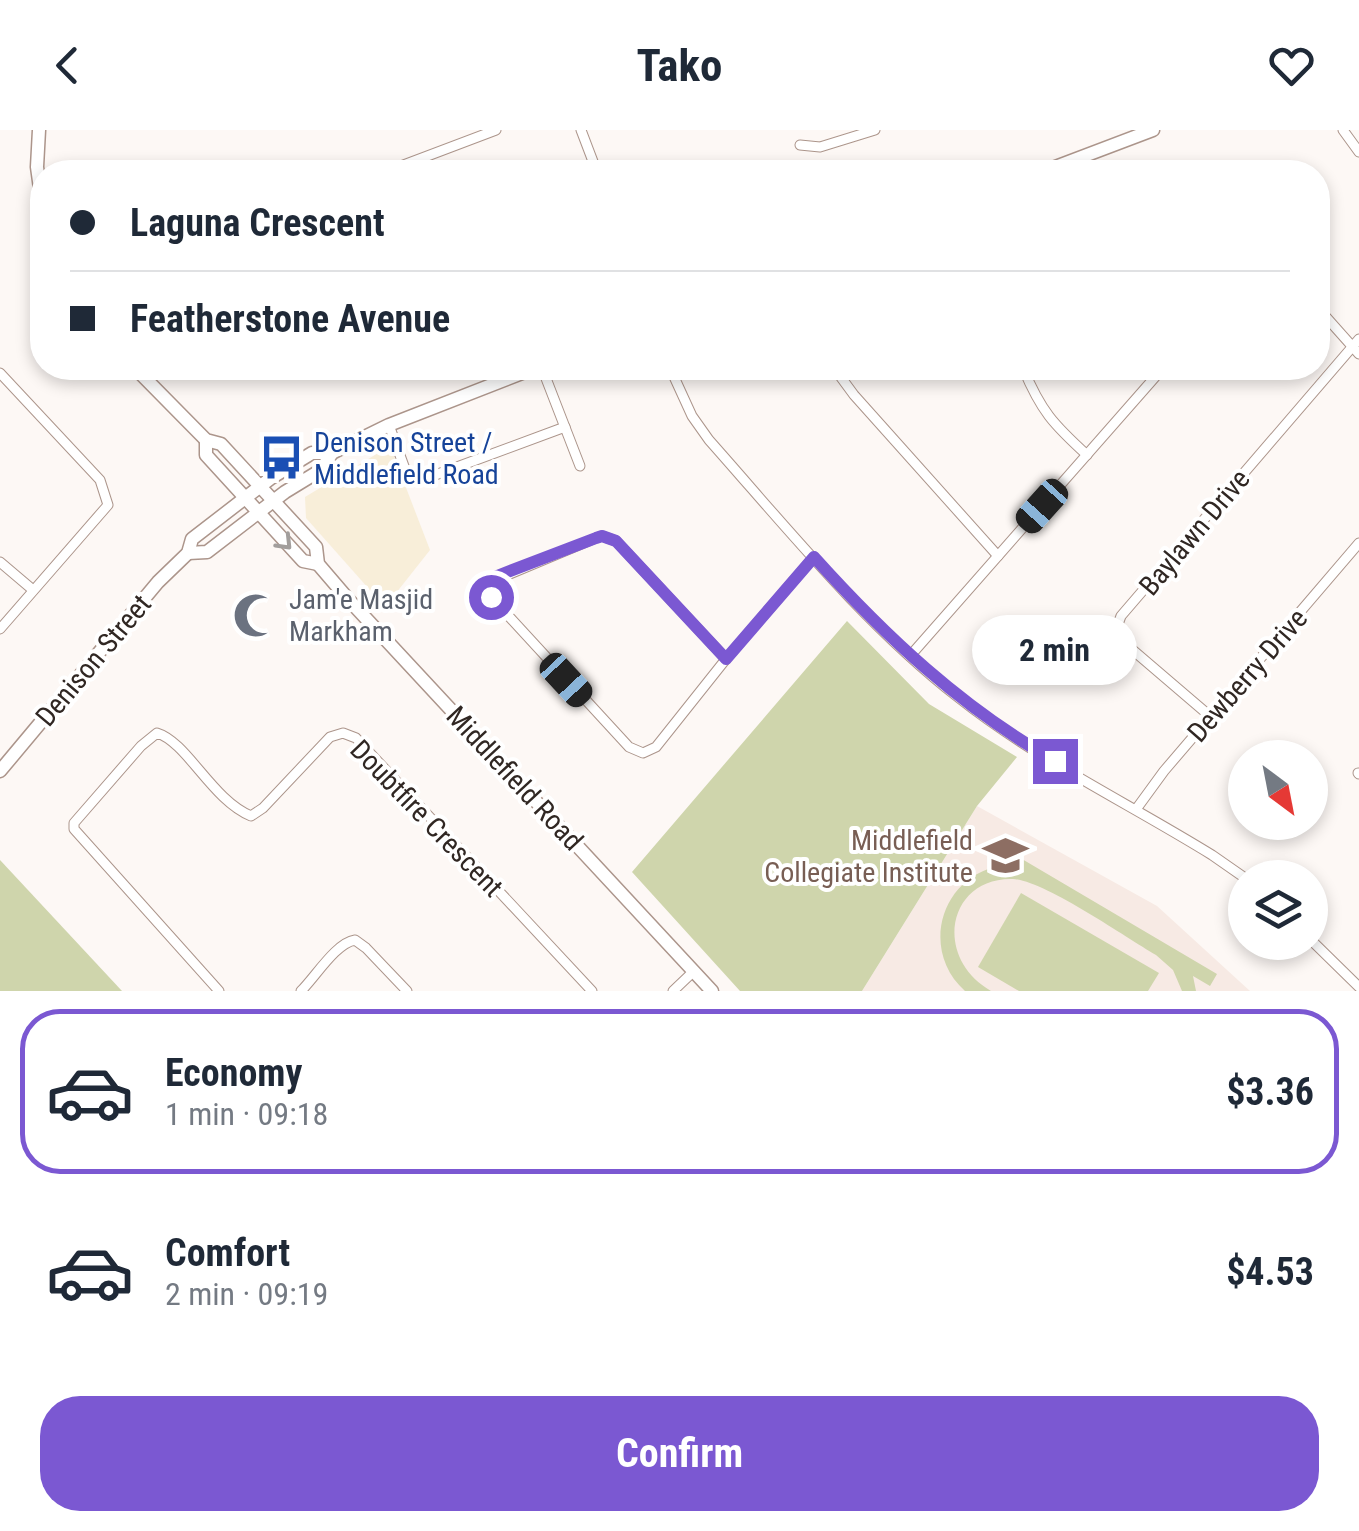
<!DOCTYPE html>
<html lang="en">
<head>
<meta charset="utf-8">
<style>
  :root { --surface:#fff; --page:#f2f2f3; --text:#1f2937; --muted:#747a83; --line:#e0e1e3; --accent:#7b58d2 }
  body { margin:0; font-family:"Roboto Condensed",sans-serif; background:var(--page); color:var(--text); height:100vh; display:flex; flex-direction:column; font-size:38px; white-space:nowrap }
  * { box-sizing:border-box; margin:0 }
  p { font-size:32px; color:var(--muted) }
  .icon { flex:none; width:55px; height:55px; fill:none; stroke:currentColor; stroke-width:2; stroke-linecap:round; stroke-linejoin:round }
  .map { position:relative; height:861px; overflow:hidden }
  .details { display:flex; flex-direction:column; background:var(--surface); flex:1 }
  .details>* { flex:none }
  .guide { position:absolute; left:30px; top:30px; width:1300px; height:220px; border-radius:40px; box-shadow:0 5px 15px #0003; display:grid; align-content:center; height:220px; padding:0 40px; background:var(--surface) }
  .needle { width:65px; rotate:148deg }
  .controls { position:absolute; left:1228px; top:610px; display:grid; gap:20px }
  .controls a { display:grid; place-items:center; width:100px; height:100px; border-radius:50%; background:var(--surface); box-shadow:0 5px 15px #0003; font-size:50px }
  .end { position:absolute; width:45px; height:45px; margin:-22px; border:12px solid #7b58d2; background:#fff; box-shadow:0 0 0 5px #fff }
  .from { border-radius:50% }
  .bubble { position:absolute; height:70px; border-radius:35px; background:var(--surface); box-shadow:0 5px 15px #0003; font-size:32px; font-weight:700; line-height:70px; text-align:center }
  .car { position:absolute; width:30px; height:60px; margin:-30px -15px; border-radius:12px; box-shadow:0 0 8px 2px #0007; background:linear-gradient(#222 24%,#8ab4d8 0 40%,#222 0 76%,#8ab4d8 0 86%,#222 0) }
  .guide b { display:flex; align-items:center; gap:35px; height:95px; font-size:38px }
  .guide b+b { border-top:2px solid var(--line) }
  .guide i { width:25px; height:25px; background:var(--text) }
  ul { padding:18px 0 0; list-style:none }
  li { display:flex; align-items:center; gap:30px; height:165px; margin:0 20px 15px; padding:0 20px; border:5px solid transparent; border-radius:40px }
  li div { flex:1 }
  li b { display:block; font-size:38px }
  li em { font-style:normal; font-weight:700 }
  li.active { border-color:var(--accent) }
  li>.icon { width:90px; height:90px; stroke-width:1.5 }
  .action { display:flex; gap:20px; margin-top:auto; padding:20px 40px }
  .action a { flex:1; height:115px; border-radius:40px; background:var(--accent); color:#fff; font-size:40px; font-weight:700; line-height:115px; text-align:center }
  header { display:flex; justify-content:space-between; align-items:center; height:130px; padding:0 40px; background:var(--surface); font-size:45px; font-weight:700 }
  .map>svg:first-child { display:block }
  .commercial { fill:#f8eed9 }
  .built { fill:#f7eae4 }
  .green { fill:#cfd5ac }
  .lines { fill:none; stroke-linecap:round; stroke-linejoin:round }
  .street-casing { stroke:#ac958b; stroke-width:11 }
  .secondary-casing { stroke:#ac958b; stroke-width:15 }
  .street { stroke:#fff; stroke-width:9 }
  .secondary { stroke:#fff; stroke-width:12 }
  .oneway { stroke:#a29e9c }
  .route { stroke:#7b58d2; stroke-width:12 }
  .labels { text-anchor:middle; stroke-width:8; stroke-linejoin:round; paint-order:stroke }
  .transit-label { font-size:28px; fill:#164399; stroke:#fff; text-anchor:start }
  .street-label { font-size:28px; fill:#302723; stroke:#fff }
  .worship-label { font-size:28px; fill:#5b616d; stroke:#fff; text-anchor:start }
  .education-label { font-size:28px; fill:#785e54; stroke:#fff; text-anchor:end }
</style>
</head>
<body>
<header><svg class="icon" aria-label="back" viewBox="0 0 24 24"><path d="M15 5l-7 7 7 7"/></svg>Tako<svg class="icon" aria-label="heart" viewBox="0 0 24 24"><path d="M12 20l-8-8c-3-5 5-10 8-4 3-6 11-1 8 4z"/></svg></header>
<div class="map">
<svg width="1359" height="861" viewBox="0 0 1359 861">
  <rect width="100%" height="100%" fill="#fdf8f5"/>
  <!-- commercial -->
  <polygon class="commercial" points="390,316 430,420 385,477 306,388 305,367"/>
  <!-- built -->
  <polygon class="built" points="977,676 1157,776 1250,861 862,861"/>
  <!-- green -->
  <g class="green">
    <polygon points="847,491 929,574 1017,627 977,676 862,861 740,861 632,742"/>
    <path d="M1005 719 1217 844 1210 856 1193 846 1196 861H1182L1173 840 1156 825C1125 807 1045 751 1013 749 948 747 932 827 991 861H965C921 822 939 751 995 737Z"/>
    <polygon points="0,730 122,861 0,861"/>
    <polygon points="1021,763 1159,843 1148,861 1019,861 978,837"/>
  </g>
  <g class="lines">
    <defs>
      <g id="street">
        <polyline points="581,0 597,42"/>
        <polyline points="1343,0 1359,22"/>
        <polyline points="800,15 820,17 875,0"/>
        <polyline points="385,42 496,0"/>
        <polyline points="1318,178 1359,224"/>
        <polyline points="542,238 580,336"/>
        <path d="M670 238 692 286 709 310C788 399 865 495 959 568 1036 629 1128 673 1212 725L1245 748"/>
        <polyline points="841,238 840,246 854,265 998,426"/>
        <path d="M1023 238C1041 281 1053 294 1087 325"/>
        <polyline points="0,243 100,350 108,375 0,499"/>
        <polyline points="389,295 409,350 419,351 565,297"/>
        <polyline points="0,432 33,460"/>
        <polyline points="910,526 1163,238"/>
        <polyline points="726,529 616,411 602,406 596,408 493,451 491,467 629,617 643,623 656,617 726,529 814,427"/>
        <polyline points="1211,587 1121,510 1117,497 1121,486 1359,209"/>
        <polyline points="1358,643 1359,644"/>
        <polyline points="1137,678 1164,641 1359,413"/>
        <polyline points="1310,809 1359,857"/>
        <path d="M219 861 74 699V693L141 616 157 603C187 612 212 670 251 686L263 678 330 607 343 603 356 608 592 861"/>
        <path d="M301 861C316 846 336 813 355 810L366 818 407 861"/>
        <polyline points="673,861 694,841"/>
      </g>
      <g id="secondary">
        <polyline points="39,0 37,37 42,73"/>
        <polyline points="1042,42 1153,0"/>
        <polyline points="135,238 206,310 221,314 316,417 318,434 348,469 712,861"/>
        <polyline points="206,310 206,325 303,431 318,434"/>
        <polyline points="188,423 207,422 285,362 321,340 332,323 342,318 389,295 535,238"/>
        <polyline points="0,641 158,452 188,423 192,409 271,348 312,323 332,323"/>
      </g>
    </defs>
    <!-- street casing -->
    <use href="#street" class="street-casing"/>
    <!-- secondary casing -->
    <use href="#secondary" class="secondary-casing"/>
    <!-- street -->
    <use href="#street" class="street"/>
    <!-- secondary -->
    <use href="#secondary" class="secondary"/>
  </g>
  <!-- one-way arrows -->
  <defs><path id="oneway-chevron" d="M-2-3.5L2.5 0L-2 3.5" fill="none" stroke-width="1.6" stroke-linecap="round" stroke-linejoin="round" transform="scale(2.5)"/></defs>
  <use class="oneway" href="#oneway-chevron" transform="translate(285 413) rotate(46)"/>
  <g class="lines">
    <!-- route -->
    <path class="route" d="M491 467 493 451 497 446 596 408 602 406 616 411 726 529 814 427C886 507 961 577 1055 631"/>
  </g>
  <!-- icons -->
  <defs>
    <symbol id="bus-bare" viewBox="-9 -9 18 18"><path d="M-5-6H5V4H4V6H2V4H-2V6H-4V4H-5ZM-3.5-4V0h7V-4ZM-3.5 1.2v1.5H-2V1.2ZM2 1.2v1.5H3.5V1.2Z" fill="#1a4fb4" stroke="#fff" stroke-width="2.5" paint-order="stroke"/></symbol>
    <symbol id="mosque-bare" viewBox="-9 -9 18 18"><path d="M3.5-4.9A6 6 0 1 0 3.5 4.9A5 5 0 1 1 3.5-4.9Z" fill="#6b7280" stroke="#fff" stroke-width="2.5" paint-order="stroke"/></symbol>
    <symbol id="school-bare" viewBox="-9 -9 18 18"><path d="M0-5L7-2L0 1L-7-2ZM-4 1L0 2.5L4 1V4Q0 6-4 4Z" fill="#8d6e63" stroke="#fff" stroke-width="2.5" paint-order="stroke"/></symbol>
  </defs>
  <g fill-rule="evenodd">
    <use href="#bus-bare" x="250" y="296" width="63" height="63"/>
    <use href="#mosque-bare" x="224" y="454" width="63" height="63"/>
    <use href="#school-bare" x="974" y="694" width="63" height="63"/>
  </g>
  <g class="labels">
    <!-- transit labels -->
    <g class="transit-label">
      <text x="314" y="322">Denison Street /<tspan x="314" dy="32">Middlefield Road</tspan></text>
    </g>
    <!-- street labels -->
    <g class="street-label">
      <text transform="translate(1194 402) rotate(-50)" y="10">Baylawn Drive</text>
      <text transform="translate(93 530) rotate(-50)" y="10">Denison Street</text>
      <text transform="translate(1247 545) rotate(-49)" y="10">Dewberry Drive</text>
      <text transform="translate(515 648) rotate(47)" y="10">Middlefield Road</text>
      <text transform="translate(427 688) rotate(46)" y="10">Doubtfire Crescent</text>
    </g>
    <!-- worship labels -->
    <g class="worship-label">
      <text x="289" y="479">Jam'e Masjid<tspan x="289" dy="32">Markham</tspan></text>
    </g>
    <!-- education labels -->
    <g class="education-label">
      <text x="973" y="720">Middlefield<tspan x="973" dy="32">Collegiate Institute</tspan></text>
    </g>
  </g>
</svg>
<div class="controls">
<a><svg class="needle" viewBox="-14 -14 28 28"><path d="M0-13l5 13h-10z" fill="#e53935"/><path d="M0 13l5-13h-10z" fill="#747a83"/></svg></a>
<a><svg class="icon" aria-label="layers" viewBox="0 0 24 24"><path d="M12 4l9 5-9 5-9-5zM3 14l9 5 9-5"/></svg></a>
</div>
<i class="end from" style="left:491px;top:467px"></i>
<i class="end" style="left:1055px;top:631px"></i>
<div class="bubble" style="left:972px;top:485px;width:165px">2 min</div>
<i class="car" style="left:1042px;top:376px;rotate:222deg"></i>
<i class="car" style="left:566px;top:550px;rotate:137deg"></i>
<div class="guide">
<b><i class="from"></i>Laguna Crescent</b>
<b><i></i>Featherstone Avenue</b>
</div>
</div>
<section class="details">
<ul>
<li class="active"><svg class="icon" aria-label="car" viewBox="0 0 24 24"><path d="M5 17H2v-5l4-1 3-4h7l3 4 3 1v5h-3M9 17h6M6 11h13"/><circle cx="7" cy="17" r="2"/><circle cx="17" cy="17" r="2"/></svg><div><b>Economy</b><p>1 min · 09:18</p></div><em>$3.36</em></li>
<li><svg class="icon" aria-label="car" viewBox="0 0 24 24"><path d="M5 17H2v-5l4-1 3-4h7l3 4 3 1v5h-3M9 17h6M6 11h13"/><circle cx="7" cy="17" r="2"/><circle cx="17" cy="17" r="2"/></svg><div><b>Comfort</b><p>2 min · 09:19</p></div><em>$4.53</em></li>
</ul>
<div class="action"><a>Confirm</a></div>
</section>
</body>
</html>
